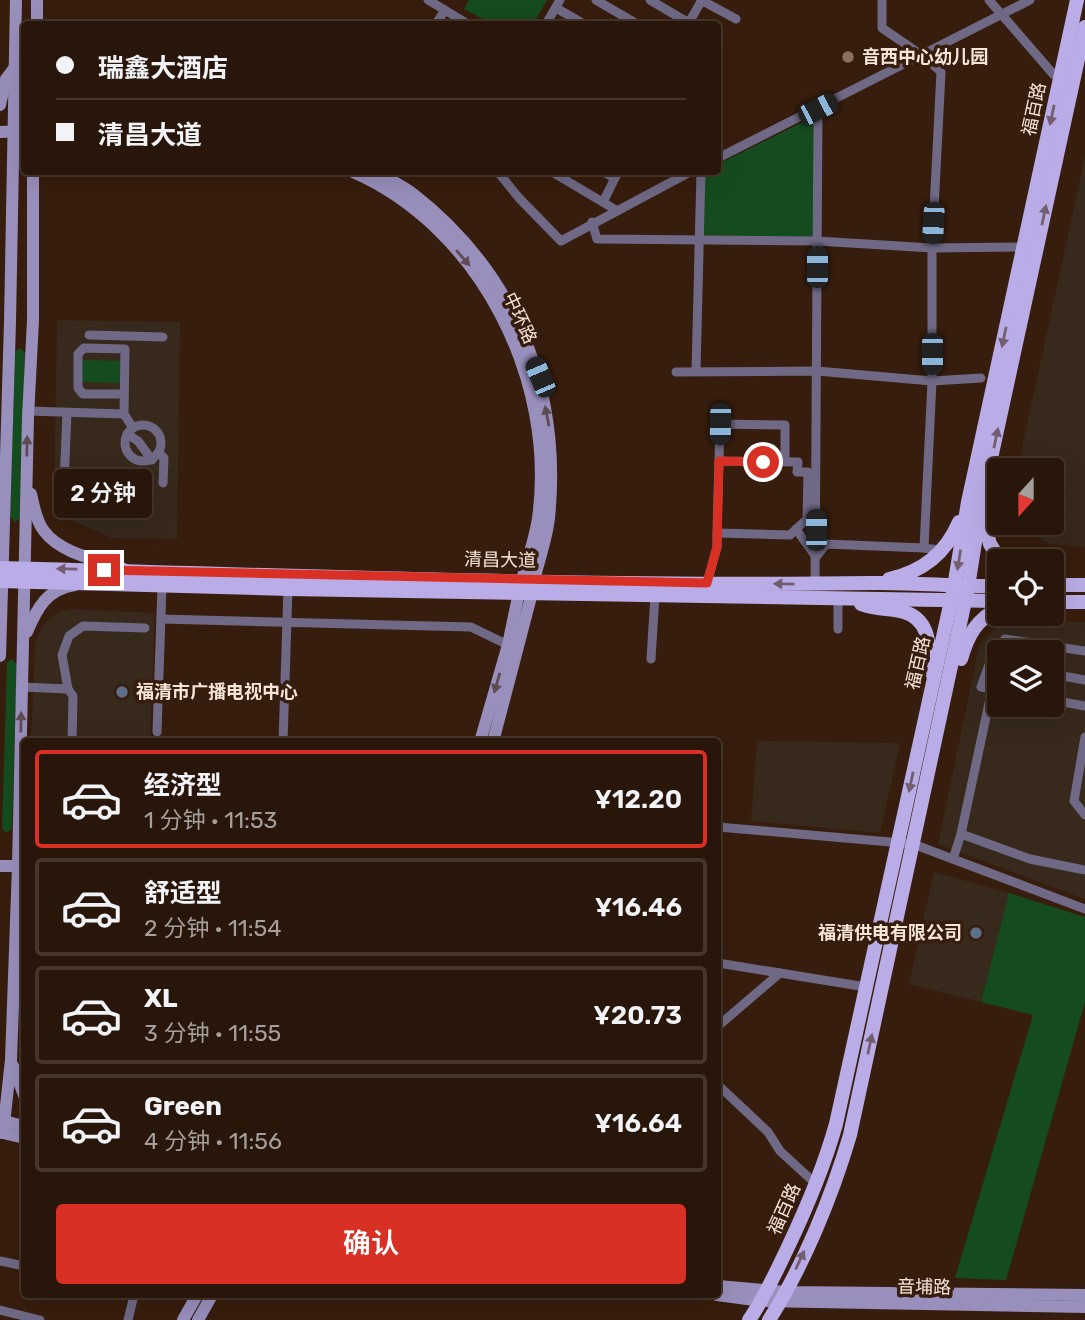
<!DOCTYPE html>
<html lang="zh">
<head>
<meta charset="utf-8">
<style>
  :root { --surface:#29160a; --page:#352318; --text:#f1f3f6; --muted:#a59f9c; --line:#45352b; --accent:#d93025 }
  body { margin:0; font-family:Rubik,"Noto Sans SC",sans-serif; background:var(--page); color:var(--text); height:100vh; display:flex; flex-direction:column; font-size:26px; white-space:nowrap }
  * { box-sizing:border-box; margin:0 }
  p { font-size:23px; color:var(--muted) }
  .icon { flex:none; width:38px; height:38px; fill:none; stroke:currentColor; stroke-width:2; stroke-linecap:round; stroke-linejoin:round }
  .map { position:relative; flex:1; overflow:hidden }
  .drawer { position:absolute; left:21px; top:738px; width:700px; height:560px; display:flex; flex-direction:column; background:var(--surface); border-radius:7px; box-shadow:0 7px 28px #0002,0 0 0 2px var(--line) }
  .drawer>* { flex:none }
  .top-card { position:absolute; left:21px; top:21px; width:700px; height:154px; border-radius:7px; box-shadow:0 7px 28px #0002,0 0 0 2px var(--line); display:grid; align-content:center; height:154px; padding:0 35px; background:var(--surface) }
  .needle { width:46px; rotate:201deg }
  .controls { position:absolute; left:987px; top:458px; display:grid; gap:14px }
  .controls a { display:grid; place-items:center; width:77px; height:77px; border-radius:7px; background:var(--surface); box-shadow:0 7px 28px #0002,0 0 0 2px var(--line); font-size:35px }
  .end { position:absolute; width:32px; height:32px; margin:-16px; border:9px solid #d93025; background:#fff; box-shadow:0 0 0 4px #fff }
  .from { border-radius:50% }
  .bubble { position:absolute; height:49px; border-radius:7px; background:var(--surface); box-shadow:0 7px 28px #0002,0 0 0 2px var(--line); font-size:23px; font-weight:600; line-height:49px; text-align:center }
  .car { position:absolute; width:21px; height:42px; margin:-21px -10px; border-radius:9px; box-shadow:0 0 5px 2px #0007; background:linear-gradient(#222 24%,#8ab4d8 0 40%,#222 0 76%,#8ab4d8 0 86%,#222 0) }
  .top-card b { display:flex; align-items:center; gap:24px; height:66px; font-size:26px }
  .top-card b+b { border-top:2px solid var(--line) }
  .top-card i { width:18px; height:18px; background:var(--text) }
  ul { padding:12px 0 0; list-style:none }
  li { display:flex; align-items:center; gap:21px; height:98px; margin:0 14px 10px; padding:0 21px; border:4px solid var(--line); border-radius:7px }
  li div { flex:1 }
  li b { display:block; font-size:26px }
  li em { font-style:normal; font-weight:600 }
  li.on { border-color:var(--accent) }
  li>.icon { width:63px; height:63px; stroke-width:1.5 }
  .primary-button { display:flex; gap:14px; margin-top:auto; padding:14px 35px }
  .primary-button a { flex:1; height:80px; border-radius:7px; background:var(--accent); color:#fff; font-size:28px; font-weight:600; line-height:80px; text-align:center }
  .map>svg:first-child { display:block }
  .commercial { fill:#37291c; fill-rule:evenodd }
  .green { fill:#154c1f }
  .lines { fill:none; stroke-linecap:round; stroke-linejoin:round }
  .street { stroke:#6f6985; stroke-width:9 }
  .secondary { stroke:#998fbc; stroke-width:12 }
  .primary { stroke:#baade7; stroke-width:14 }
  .oneway { fill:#725e6f }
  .oneway2 { fill:#5e4b53 }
  .route { stroke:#d93025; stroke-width:9 }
  .education-dot { fill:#8d6e63; stroke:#371d0d; stroke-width:2.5 }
  .service-dot { fill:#5c6f8a; stroke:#371d0d; stroke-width:2.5 }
  .labels { text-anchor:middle; stroke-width:7; stroke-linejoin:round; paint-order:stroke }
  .poi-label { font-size:18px; font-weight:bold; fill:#f7e5da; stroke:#371d0d; text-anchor:start }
  .street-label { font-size:18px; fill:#f7e5da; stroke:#371d0d }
</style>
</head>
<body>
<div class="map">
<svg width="1085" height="1320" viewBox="0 0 1085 1320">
  <rect width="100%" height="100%" fill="#371d0d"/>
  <!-- commercial -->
  <g class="commercial">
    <polygon points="1085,156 1085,547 1050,544 1023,529 1021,523 1052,523 1052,471 1017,471"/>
    <polygon points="57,320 180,322 177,539 111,538 67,518 54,499"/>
    <polygon points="71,609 155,613 150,739 132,737 131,742 31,742 35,644 40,631 48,620 58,612"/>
    <path d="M1011 622H1085V899L938 844 979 646 986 637 1001 625ZM999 653H1052V705H999Z"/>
    <polygon points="757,741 900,743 880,833 751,821"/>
    <polygon points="934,872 1009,893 981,1002 909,984"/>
  </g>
  <!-- green -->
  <g class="green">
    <polygon points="469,0 547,0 533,24 492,24 464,9"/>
    <polygon points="813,117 813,238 704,235 705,172 718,172 718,164"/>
    <polygon points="20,348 25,353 20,518 15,522 10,516 15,352"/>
    <polygon points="82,360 123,361 122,383 81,382"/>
    <polygon points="11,659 17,664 12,829 6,833 2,828 7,663"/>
    <polygon points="1009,893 1085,917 1085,1002 1006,1280 955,1278 1033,1015 981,1002"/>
  </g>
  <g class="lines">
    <!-- street -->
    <g class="street">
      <polyline points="428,0 468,24"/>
      <polyline points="596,0 637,24"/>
      <polyline points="650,0 689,23"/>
      <polyline points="701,0 736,19"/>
      <polyline points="882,0 882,28 923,56 941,72 932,248 932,381 924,548 939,550 940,553"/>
      <polyline points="989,0 1054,75"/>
      <polyline points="556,8 584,24"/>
      <polyline points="436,24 445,10"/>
      <polyline points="546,24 560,0"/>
      <polyline points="688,24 702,0"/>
      <polyline points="718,158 1030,0"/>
      <polyline points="498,172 519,198 561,241 690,172"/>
      <polyline points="552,172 616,210"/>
      <polyline points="603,172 615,178"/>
      <polyline points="603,202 618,172"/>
      <polyline points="592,222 597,239 817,241 932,248 1023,247"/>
      <polyline points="89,335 163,337"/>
      <polyline points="696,371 701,172"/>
      <polyline points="676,372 817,371 932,381 981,378"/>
      <polyline points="124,394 83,394 78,388 78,354 84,348 125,349 124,414 133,428"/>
      <polyline points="28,411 124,414"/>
      <circle cx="143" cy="443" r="18"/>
      <polyline points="127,434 138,441 152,460"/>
      <polyline points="159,453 164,458 163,483"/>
      <polyline points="719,461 798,462 797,472 808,472 807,519 790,535 717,533 720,424 785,425 785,462"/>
      <polyline points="64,484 67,413"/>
      <polyline points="796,529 816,557 826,544 924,548"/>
      <polyline points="707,583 717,547 717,533"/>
      <polyline points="815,585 818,109"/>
      <polyline points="161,619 471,627 508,645"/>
      <polyline points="838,629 838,599"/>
      <polyline points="651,659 655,595"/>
      <polyline points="1052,674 1085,680"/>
      <polyline points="22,687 68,689"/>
      <polyline points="992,689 981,687 990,662 1005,639 1085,651"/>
      <polyline points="1052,700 1085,706"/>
      <polyline points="157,732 162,586"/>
      <polyline points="1085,737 1074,801 1085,815"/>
      <polyline points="72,742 73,696 68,689 62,655 69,636 83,626 145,628"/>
      <polyline points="283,742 288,589"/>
      <polyline points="718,827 913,844 1085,909"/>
      <polyline points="961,834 1030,859 1085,870"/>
      <polyline points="953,859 961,834 992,689 999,690"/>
      <polyline points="718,963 866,987"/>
      <polyline points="718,1026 780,973"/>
      <polyline points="718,1085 768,1132 780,1151 816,1184"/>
      <polyline points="0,1261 24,1266"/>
      <polyline points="0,1310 40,1320"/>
      <polyline points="128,1320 134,1295"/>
    </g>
    <!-- secondary -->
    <g class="secondary">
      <polyline points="37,24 37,0"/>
      <polyline points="0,105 6,79 15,67"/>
      <polyline points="0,132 24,131"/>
      <path d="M353 172C481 228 557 381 538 518 535 539 527 560 522 580"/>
      <path d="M376 172C388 179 401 185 412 193 515 273 562 389 549 518 547 538 539 560 534 580"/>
      <path d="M31 494C34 506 36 521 44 531 61 554 99 560 124 569"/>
      <path d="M27 632C37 608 47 589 75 585"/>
      <polyline points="0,656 10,322 16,0"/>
      <polyline points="480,742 508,645 519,592"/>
      <polyline points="493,742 532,593"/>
      <polyline points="0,866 18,866"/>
      <polyline points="13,1066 24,1095"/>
      <polyline points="0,1120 24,1126"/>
      <polyline points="0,1132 24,1138"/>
      <polyline points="3,1133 11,1060 18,866 28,417 33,320 33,172"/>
      <polyline points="718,1286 786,1292 1085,1295"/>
      <polyline points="717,1295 762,1301 1085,1307"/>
      <polyline points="183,1320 197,1295"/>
      <polyline points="198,1320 212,1295"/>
    </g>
    <!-- primary -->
    <g class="primary">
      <polyline points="982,515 990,544 1001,562"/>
      <path d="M0 568C291 575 582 587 872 583 915 582 957 587 999 586"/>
      <path d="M889 579C922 572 946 553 959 522"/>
      <polyline points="0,581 288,589 999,601"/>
      <polyline points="1052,585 1085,585"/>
      <polyline points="1052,602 1085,602"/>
      <path d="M861 604C876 610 890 608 904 612 932 620 929 650 931 672"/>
      <path d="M961 659C968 635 976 620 999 608"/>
      <path d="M749 1320C765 1297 776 1272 788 1247 807 1207 824 1167 836 1124L954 587 968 502 1077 0"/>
      <path d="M769 1320C803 1267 832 1196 850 1135L968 587 981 504 1085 27"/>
    </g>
  </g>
  <!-- one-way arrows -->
  <defs><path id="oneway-solid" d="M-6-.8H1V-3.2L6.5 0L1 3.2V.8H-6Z" transform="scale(1.75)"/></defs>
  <g class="oneway">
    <use href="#oneway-solid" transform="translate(1052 115) rotate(102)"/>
    <use href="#oneway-solid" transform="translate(1044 215) rotate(-78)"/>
    <use href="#oneway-solid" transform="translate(1004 337) rotate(102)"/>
    <use href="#oneway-solid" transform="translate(996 438) rotate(-78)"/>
    <use href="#oneway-solid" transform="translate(959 560) rotate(99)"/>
    <use href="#oneway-solid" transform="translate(67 569) rotate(-179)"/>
    <use href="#oneway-solid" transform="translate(784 584) rotate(-179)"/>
    <use href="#oneway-solid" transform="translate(911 782) rotate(102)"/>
    <use href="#oneway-solid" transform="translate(870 1044) rotate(-78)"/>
    <use href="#oneway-solid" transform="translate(800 1260) rotate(-65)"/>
  </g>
  <g class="oneway2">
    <use href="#oneway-solid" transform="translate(463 258) rotate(49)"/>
    <use href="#oneway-solid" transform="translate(547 416) rotate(-101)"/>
    <use href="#oneway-solid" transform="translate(27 446) rotate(-89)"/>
    <use href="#oneway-solid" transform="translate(497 683) rotate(106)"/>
    <use href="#oneway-solid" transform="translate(21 722) rotate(-89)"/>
  </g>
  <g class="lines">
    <!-- route -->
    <polyline class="route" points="104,570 707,583 717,547 719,461 763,462"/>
  </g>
  <!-- markers -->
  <circle class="education-dot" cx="848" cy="57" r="7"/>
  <g class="service-dot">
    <circle cx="122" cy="692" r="7"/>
    <circle cx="976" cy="933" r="7"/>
  </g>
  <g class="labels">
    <!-- poi labels -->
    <g class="poi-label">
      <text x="862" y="63">音西中心幼儿园</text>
      <text x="136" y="698">福清市广播电视中心</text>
      <text x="962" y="939" text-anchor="end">福清供电有限公司</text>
    </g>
    <!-- street labels -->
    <g class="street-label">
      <text transform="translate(1034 109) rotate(-78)" y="6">福百路</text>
      <text transform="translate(520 318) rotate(65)" y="6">中环路</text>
      <text transform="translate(500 560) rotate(1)" y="6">清昌大道</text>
      <text transform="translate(918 663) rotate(-77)" y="6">福百路</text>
      <text transform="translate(784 1209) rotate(-66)" y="6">福百路</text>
      <text transform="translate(924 1287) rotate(1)" y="6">音埔路</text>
    </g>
  </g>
</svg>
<div class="controls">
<a><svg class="needle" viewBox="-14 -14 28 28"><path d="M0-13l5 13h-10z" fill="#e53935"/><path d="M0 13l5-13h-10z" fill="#a59f9c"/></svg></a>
<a><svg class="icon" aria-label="locate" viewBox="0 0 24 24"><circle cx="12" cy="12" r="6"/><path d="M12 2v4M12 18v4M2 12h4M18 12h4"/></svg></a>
<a><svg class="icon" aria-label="layers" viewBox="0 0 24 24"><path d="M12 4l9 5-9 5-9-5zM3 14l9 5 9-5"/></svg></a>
</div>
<i class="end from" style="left:763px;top:462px"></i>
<i class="end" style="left:104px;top:570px"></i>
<div class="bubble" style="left:54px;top:469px;width:98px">2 分钟</div>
<i class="car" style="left:818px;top:109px;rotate:63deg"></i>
<i class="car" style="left:933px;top:223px;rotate:183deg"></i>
<i class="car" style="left:817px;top:267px;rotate:0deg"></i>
<i class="car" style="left:932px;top:354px;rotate:180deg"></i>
<i class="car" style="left:540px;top:377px;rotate:337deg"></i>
<i class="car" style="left:720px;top:424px;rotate:181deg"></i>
<i class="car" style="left:816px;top:530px;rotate:0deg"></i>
<div class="top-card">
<b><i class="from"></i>瑞鑫大酒店</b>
<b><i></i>清昌大道</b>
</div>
<section class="drawer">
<ul>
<li class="on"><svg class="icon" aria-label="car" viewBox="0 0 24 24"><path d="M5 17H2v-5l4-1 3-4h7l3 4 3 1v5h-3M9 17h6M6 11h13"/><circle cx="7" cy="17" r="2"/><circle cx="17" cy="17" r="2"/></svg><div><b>经济型</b><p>1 分钟 · 11:53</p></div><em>¥12.20</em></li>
<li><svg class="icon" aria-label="car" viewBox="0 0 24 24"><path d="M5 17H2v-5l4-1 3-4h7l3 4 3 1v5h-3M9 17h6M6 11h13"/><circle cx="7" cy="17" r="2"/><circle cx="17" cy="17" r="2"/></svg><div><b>舒适型</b><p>2 分钟 · 11:54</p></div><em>¥16.46</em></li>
<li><svg class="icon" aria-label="car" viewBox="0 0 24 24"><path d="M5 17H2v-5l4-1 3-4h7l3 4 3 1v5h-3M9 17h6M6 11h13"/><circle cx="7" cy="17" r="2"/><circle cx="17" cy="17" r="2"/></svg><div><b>XL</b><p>3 分钟 · 11:55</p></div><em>¥20.73</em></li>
<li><svg class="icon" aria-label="car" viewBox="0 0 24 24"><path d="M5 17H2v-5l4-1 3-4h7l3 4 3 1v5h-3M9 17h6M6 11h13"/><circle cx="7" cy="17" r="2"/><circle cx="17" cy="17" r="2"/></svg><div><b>Green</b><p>4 分钟 · 11:56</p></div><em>¥16.64</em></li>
</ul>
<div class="primary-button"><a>确认</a></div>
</section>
</div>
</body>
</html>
